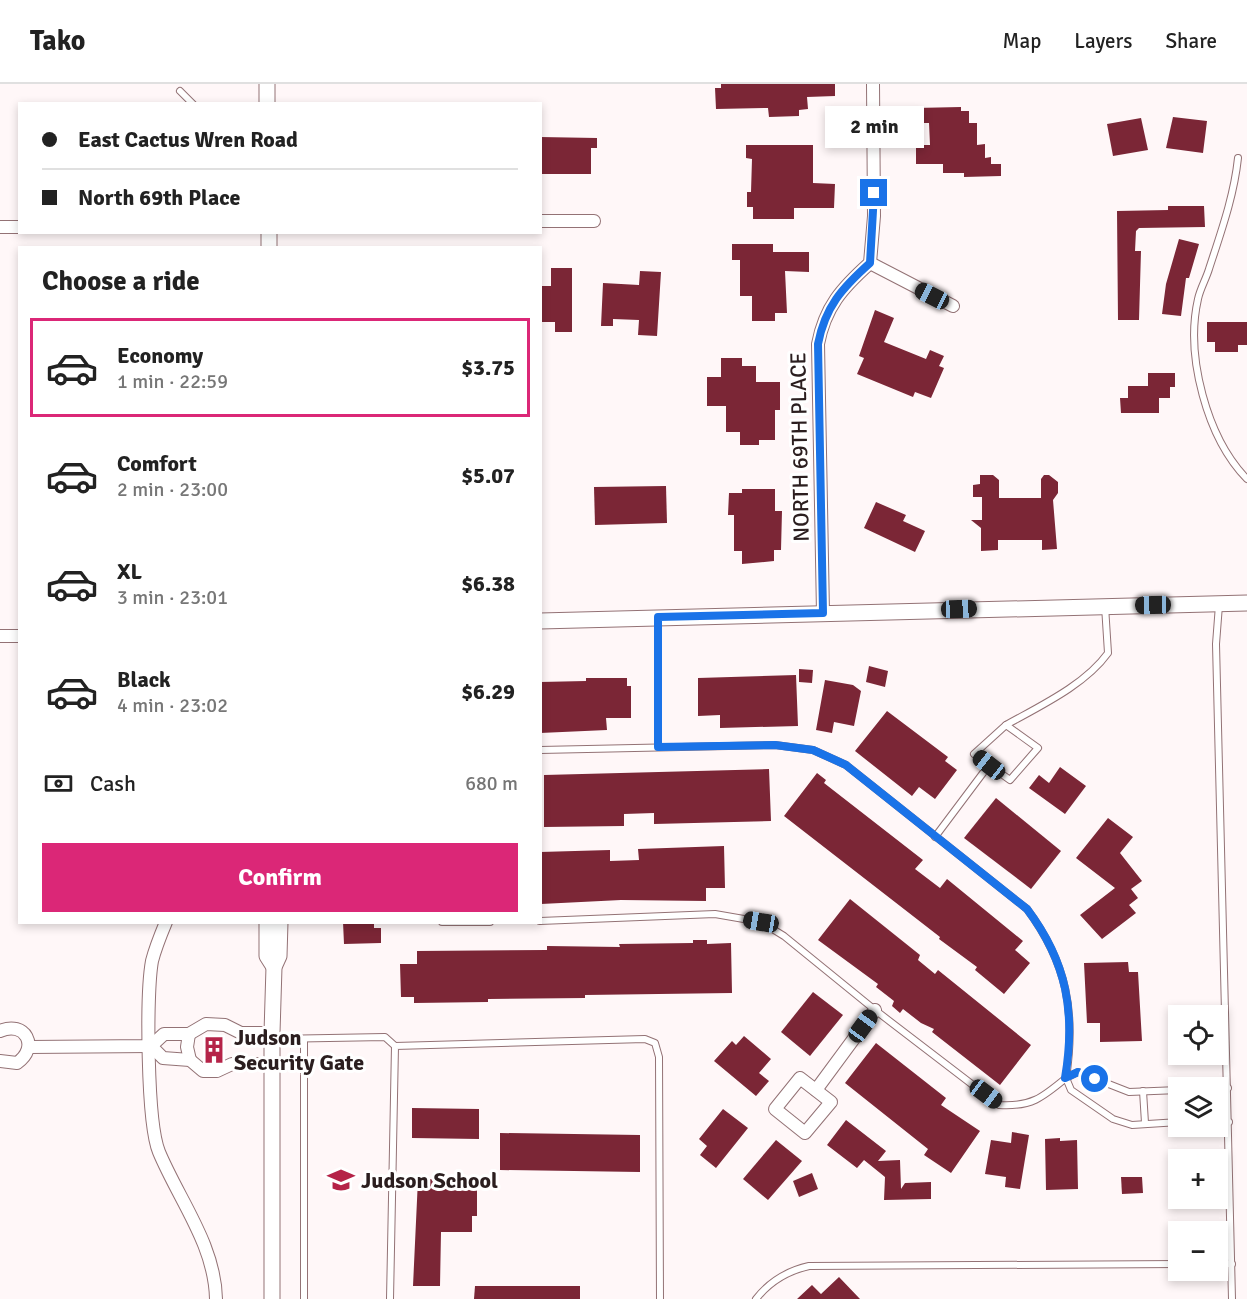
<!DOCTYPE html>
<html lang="en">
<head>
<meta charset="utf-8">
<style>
  :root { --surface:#fff; --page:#f2f2f2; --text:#222; --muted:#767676; --line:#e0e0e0; --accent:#db2777 }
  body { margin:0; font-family:Signika,sans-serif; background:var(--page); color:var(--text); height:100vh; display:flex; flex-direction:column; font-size:22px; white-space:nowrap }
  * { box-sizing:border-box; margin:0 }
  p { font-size:20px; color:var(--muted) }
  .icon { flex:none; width:33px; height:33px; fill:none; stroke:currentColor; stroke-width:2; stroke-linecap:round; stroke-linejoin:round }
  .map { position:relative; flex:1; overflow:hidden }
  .details { position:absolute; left:18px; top:162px; width:524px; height:678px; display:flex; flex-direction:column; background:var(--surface); border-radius:0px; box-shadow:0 3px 9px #0003 }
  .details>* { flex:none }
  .top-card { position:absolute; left:18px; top:18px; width:524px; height:132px; border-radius:0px; box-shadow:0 3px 9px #0003; display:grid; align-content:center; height:132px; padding:0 24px; background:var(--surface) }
  .tools { position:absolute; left:1168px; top:921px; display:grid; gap:12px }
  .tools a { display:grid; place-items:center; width:60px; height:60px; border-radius:0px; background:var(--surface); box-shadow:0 3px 9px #0003; font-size:30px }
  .end { position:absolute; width:27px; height:27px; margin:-14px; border:8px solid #1a73e8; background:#fff; box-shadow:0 0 0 3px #fff }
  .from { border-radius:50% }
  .bubble { position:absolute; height:42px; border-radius:0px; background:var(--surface); box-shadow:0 3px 9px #0003; font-size:20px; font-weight:800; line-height:42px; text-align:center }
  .car { position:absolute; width:18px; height:36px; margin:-18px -9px; border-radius:8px; box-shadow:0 0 4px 2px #0007; background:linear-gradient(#222 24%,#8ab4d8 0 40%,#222 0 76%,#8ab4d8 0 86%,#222 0) }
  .top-card b { display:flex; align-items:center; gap:21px; height:57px; font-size:22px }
  .top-card b+b { border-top:2px solid var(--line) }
  .top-card i { width:15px; height:15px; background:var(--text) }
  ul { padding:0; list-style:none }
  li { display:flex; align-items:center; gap:18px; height:99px; margin:0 12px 9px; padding:0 12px; border:3px solid transparent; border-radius:0px }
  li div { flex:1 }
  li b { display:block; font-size:22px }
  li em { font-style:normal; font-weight:800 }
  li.current { border-color:var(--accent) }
  li>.icon { width:54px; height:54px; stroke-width:1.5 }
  h2 { padding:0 24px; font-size:27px; line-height:72px }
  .pay { display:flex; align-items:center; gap:15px; height:66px; padding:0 24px; font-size:22px }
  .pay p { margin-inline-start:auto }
  .button { display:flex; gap:12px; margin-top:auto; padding:12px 24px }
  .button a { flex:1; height:69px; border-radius:0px; background:var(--accent); color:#fff; font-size:24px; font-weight:800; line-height:69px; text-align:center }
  header { display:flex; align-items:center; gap:36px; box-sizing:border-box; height:84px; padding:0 30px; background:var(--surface); border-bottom:2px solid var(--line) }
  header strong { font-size:28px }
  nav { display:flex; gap:33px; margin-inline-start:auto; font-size:21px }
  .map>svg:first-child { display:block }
  .building { fill:#7b2636 }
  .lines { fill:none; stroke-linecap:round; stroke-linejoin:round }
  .service-casing { stroke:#937275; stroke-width:8 }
  .minor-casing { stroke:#937275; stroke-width:14 }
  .tertiary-casing { stroke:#937275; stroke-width:17 }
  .service { stroke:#fff; stroke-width:6 }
  .minor { stroke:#fff; stroke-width:12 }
  .tertiary { stroke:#fff; stroke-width:15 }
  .route { stroke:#1a73e8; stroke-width:8 }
  .labels { text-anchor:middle; stroke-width:6; stroke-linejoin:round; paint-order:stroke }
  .street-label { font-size:22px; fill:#2b1e1f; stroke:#fff }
  .poi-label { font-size:22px; font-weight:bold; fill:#2b1e1f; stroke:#fff; text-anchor:start }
</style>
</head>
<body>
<header>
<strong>Tako</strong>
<nav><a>Map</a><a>Layers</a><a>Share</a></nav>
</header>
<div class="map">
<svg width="1247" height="1215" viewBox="0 0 1247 1215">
  <rect width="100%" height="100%" fill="#fff7f8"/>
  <!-- building -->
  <g class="building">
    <polygon points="721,0 835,0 835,12 807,13 808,25 799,26 799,32 769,33 768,24 716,25 715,4 721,4"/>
    <polygon points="961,23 961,27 969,27 969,39 977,39 977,61 985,60 985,74 991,73 991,80 1001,80 1001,92 964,93 964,89 943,89 943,80 916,80 916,61 930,61 929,39 916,39 915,24"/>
    <polygon points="1173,33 1207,37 1203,69 1166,64"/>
    <polygon points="1141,34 1148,66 1113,72 1107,40"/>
    <polygon points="540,53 597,54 597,64 591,64 591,90 540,90"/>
    <polygon points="746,61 813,61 813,99 835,100 834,124 794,124 794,135 753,135 753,123 747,123 747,108 751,108 752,75 746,74"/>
    <polygon points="1168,122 1204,122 1205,143 1139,144 1136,147 1135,167 1141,167 1139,236 1118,236 1117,127 1168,126"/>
    <polygon points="1179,155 1199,160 1189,194 1186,194 1181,232 1162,230 1166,200"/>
    <polygon points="732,160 773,160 773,168 809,168 809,188 785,187 787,229 775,229 775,237 752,237 752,212 740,212 740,176 732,176"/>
    <polygon points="551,184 572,184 572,248 555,248 555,238 540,238 540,202 551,202"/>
    <polygon points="640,187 661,188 657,252 638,251 639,236 613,235 613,242 601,242 603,199 639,201"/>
    <polygon points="875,226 894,234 884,258 926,275 930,266 944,272 939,282 944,284 931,314 915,308 913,313 857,290 864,274 859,272"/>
    <polygon points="1207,238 1247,238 1247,261 1238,261 1238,268 1215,268 1215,258 1207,258"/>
    <polygon points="721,274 742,274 742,282 756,282 756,298 780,298 780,326 775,326 775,356 759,356 759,361 740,361 740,348 726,348 726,322 707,322 707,293 721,293"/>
    <polygon points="1148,289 1175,289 1175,303 1170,303 1170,314 1159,314 1159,329 1121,329 1120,314 1128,314 1128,302 1148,302"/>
    <polygon points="980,391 993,391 999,396 999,414 1041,414 1041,395 1044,391 1049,391 1058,398 1058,409 1053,416 1057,465 1042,466 1042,456 998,456 998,466 981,467 981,444 971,436 982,436 982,413 973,413 973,401 980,400"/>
    <polygon points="666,402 667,439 595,441 594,403"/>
    <polygon points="742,405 775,405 775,427 782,427 781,466 774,466 774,477 742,480 742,467 734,467 734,431 728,431 729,409 742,409"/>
    <polygon points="876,418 906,431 903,437 925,447 915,468 864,444"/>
    <polygon points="869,582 888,587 885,603 866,598"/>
    <polygon points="799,585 813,586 812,599 799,598"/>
    <polygon points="796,591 798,642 720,644 720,631 698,632 698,594"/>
    <polygon points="586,594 627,594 627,602 631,602 631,634 606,634 607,646 540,649 540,598 586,597"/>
    <polygon points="825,596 853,601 861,607 854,642 834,638 832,649 816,646"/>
    <polygon points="887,627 948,673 945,677 957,686 935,715 919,703 912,712 855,667"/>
    <polygon points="1060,683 1086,702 1065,730 1029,704 1039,691 1049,699"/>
    <polygon points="769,685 771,737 654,740 654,729 624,730 624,742 544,743 544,691"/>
    <polygon points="817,689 826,696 824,699 923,776 915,785 940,804 947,795 1023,857 1015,866 1030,879 1004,910 975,886 977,883 939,855 940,853 784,732"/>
    <polygon points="996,714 1061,767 1031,805 964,754"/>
    <polygon points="1108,734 1133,753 1120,769 1142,797 1131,805 1138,814 1129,821 1136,829 1102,855 1080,831 1115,804 1076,774"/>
    <polygon points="724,762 725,804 706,804 706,817 621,816 541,820 540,768 610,766 610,777 639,776 638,765"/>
    <polygon points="850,815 920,871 918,876 935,890 938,886 1031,961 1000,1001 932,948 934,945 921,939 903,925 900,929 892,922 894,917 876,903 878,900 818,856"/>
    <polygon points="343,838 374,838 374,844 381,844 381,859 344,860"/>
    <polygon points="693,856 707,856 707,860 731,859 732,909 585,911 585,914 488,915 488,918 414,919 414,913 401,913 400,880 417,880 417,867 547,866 547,862 620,863 619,860 693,859"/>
    <polygon points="1128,878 1129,888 1138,888 1142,957 1100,958 1100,939 1087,939 1084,879"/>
    <polygon points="813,908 843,931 810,972 781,948"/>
    <polygon points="224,951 224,975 206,979 203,977 203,952"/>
    <polygon points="744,952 771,975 759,989 769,997 756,1012 714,977 732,957 736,961"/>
    <polygon points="876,959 946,1014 941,1021 980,1047 951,1089 924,1071 928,1065 845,999"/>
    <polygon points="412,1024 479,1025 479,1055 412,1054"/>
    <polygon points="723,1025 748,1044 716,1084 700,1071 707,1062 699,1055"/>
    <polygon points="846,1036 886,1067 878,1077 900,1076 901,1105 905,1099 931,1098 931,1115 884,1116 885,1093 864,1076 857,1084 827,1061"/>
    <polygon points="1012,1048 1029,1051 1020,1105 1005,1103 1006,1093 985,1090 991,1056 1011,1059"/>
    <polygon points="500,1049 640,1051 640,1088 500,1086"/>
    <polygon points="1060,1054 1060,1057 1077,1056 1078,1105 1046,1106 1045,1055"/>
    <polygon points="776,1056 802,1077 768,1116 743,1095"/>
    <polygon points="812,1089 818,1105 799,1113 793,1097"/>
    <polygon points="1121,1093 1142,1093 1143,1109 1122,1110"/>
    <polygon points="418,1095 477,1096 477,1132 472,1132 472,1148 441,1148 440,1202 413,1202"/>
    <polygon points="839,1193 860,1215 797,1215 812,1201 821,1210"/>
    <polygon points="475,1202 580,1202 580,1215 474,1215"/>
  </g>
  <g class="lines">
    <defs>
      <g id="service">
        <polyline points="180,7 193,20"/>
        <path d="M1238 74C1234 112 1221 148 1209 185 1206 195 1200 205 1198 215 1185 272 1207 354 1247 395"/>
        <polyline points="1219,521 1216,560 1232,1215"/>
        <path d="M1006 641C1040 622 1085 601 1108 569L1105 522"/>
        <polyline points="658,663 658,534"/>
        <path d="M540 666 775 661 813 666 846 681 1027 825C1067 879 1076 928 1066 994 1042 1014 1031 1023 999 1021L875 926 784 852 761 838 715 830 540 837"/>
        <polyline points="935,753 989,681 1010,696 1038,664 1006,641 974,670 989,681"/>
        <polyline points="442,838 490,838"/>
        <polyline points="273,955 385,953 395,962"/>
        <polyline points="1218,1005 1228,1004"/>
        <polyline points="1179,1006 1129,1008 1078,988 1066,994 1071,1006 1113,1035 1132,1041 1179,1038"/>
        <polyline points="1143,1007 1145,1039"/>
        <polyline points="1218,1038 1229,1038"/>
        <polyline points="1218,1180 1232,1180"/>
        <polyline points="304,1215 304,955"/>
        <polyline points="390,1215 395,962 645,955 655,959 659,973 660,1215"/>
        <path d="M756 1215C770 1197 787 1187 809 1182L1179 1180"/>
      </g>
      <g id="minor">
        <polyline points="540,137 594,137"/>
        <polyline points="0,143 20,143"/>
        <polyline points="870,179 953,222"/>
        <path d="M823 529 818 260C825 223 842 204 870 179L874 132 873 0"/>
        <polyline points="0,552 20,552"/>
        <path d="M166 838C161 850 155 865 152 877 146 910 147 1039 159 1068 179 1116 215 1161 216 1215"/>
        <path d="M0 947C25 936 40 963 17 979L0 977"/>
        <polyline points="189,950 187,963 190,976"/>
        <polyline points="151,962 163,974 190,976 203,987 217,987 232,980 272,980"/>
        <polyline points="29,963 151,962 164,950 189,950 206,940 225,941 241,949 272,949"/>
        <polygon points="800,994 831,1018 805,1049 775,1025"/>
        <polyline points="816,1006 875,926"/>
      </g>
      <g id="tertiary">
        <polyline points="267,0 267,20"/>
        <polyline points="269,148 269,164"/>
        <polyline points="540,537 1247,519"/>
        <polyline points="267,838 267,872 274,883"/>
        <polyline points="272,1215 272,949 274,883 279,872 280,838"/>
      </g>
    </defs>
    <!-- service casing -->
    <use href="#service" class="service-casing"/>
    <!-- minor casing -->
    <use href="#minor" class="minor-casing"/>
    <!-- tertiary casing -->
    <use href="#tertiary" class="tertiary-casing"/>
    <!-- service -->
    <use href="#service" class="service"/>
    <!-- minor -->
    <use href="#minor" class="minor"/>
    <!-- tertiary -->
    <use href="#tertiary" class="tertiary"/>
  </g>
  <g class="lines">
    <!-- route -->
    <path class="route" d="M874 109 870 179C842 204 825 223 818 260L823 529 658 533V663L775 661 813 666 846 681 1027 825C1067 878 1076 929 1065 994L1078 988 1095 995"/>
  </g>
  <!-- icons -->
  <defs>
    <symbol id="building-bare" viewBox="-9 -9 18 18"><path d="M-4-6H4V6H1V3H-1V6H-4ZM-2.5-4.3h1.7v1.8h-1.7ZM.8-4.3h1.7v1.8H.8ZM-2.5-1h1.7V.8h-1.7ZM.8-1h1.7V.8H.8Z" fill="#b52348" stroke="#fff" stroke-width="2.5" paint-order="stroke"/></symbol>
    <symbol id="school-bare" viewBox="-9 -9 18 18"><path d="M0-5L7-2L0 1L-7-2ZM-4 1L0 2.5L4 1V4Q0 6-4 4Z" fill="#b52348" stroke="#fff" stroke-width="2.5" paint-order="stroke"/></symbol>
  </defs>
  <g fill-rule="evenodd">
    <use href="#building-bare" x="195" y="947" width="38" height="38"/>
    <use href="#school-bare" x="322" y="1077" width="38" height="38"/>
  </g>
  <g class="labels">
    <!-- street labels -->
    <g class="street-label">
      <text transform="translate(799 363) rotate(-91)" y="8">NORTH 69TH PLACE</text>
    </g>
    <!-- poi labels -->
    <g class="poi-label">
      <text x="234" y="961">Judson<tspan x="234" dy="25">Security Gate</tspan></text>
      <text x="361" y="1104">Judson School</text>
    </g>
  </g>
</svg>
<div class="tools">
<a><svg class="icon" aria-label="locate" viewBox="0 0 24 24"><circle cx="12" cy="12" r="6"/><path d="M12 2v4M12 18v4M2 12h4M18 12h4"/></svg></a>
<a><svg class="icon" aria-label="layers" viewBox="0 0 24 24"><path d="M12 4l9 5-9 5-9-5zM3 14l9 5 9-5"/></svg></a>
<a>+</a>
<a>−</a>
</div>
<i class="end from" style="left:1095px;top:995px"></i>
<i class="end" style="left:874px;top:109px"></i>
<div class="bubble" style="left:825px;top:22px;width:99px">2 min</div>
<i class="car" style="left:932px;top:212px;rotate:297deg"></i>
<i class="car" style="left:1153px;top:521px;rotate:269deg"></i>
<i class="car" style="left:959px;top:525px;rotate:88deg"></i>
<i class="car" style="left:989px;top:681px;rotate:308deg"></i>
<i class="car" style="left:761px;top:838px;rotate:280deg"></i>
<i class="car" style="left:863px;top:942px;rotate:36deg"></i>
<i class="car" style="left:986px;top:1010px;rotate:127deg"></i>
<div class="top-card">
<b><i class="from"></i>East Cactus Wren Road</b>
<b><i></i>North 69th Place</b>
</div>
<section class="details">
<h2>Choose a ride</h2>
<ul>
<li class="current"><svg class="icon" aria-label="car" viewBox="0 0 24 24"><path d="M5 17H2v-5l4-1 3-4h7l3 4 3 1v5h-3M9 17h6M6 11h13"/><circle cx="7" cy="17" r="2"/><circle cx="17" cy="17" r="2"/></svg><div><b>Economy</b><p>1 min · 22:59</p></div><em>$3.75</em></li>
<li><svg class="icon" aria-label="car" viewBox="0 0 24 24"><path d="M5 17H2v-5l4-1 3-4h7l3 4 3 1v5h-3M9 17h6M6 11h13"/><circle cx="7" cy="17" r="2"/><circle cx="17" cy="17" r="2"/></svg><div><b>Comfort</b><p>2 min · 23:00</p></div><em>$5.07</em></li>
<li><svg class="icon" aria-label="car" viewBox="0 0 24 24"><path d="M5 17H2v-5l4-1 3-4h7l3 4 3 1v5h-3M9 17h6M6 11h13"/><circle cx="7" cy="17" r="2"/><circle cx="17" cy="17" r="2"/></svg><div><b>XL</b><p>3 min · 23:01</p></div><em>$6.38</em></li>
<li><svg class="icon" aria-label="car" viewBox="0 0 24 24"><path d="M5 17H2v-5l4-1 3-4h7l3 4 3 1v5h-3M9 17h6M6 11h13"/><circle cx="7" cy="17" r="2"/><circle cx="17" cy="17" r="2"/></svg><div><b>Black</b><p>4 min · 23:02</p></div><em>$6.29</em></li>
</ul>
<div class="pay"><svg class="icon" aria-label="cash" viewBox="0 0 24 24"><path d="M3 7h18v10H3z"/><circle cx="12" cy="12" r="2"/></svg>Cash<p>680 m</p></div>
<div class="button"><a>Confirm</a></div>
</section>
</div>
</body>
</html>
